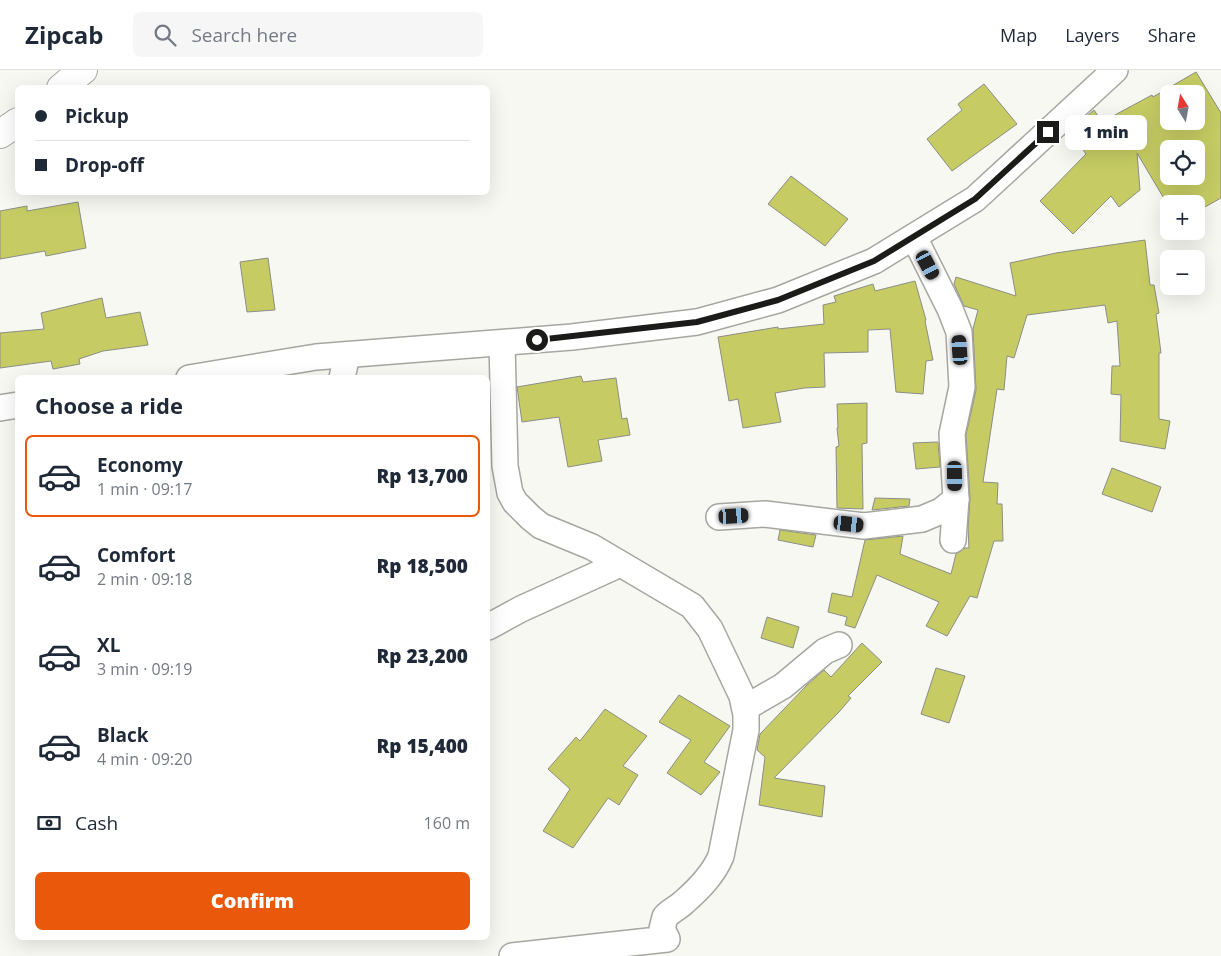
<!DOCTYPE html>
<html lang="en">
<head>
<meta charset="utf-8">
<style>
  :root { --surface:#fff; --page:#f6f6f7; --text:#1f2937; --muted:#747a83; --line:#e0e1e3; --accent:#ea580c }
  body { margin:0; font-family:"Open Sans",sans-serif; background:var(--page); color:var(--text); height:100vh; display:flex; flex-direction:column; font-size:19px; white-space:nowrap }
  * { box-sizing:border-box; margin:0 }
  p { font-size:16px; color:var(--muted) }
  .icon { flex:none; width:28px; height:28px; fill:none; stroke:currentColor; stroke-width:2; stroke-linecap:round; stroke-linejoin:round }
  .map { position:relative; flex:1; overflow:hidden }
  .details { position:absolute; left:15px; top:305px; width:475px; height:565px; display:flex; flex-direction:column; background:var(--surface); border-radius:8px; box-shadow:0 5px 20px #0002 }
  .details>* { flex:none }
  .banner { position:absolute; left:15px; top:15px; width:475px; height:110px; border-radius:8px; box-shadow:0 5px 20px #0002; display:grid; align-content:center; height:110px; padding:0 20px; background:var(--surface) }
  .needle { width:32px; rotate:349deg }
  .fabs { position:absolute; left:1160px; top:15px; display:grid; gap:10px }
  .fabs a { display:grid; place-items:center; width:45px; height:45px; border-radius:8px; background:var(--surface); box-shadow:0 5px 20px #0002; font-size:25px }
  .end { position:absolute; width:22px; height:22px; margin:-11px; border:6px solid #1b1c19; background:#fff; box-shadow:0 0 0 2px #fff }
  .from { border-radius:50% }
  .bubble { position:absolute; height:35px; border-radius:8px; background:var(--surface); box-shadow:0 5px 20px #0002; font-size:16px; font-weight:800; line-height:35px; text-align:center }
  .car { position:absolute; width:15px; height:30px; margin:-15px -8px; border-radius:6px; box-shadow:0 0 4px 1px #0007; background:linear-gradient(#222 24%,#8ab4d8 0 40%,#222 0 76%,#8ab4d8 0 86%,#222 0) }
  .banner b { display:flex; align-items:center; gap:18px; height:48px; font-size:19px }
  .banner b+b { border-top:1px solid var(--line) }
  .banner i { width:12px; height:12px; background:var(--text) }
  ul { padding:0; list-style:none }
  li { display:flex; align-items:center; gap:15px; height:82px; margin:0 10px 8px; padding:0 10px; border:2px solid transparent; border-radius:8px }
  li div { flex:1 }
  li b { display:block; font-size:19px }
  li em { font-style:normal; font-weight:800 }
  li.selected { border-color:var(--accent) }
  li>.icon { width:45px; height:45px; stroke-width:1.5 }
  h2 { padding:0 20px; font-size:22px; line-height:60px }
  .pay { display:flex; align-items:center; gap:12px; height:55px; padding:0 20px; font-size:19px }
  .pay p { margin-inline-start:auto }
  .action { display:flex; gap:10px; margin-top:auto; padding:10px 20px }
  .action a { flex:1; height:58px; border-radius:8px; background:var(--accent); color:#fff; font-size:20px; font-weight:800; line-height:58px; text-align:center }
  header { display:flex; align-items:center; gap:30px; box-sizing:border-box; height:70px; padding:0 25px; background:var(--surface); border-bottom:1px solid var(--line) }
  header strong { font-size:24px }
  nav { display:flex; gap:28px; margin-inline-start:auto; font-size:18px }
  .search { width:350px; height:45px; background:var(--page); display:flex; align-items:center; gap:12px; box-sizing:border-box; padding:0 18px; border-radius:8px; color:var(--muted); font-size:19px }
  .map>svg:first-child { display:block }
  .building { fill:#c6cc63; stroke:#8c8d86; fill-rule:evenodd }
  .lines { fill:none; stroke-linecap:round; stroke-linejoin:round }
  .minor-casing { stroke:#a6a7a0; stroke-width:28 }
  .major-casing { stroke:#a6a7a0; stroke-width:30 }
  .minor { stroke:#fff; stroke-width:25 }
  .major { stroke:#fff; stroke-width:28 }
  .route { stroke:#1b1c19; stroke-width:6 }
</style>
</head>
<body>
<header>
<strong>Zipcab</strong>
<div class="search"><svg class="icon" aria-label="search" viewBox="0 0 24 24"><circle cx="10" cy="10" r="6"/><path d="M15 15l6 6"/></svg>Search here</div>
<nav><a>Map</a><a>Layers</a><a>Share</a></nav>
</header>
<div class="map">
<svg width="1221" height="886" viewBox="0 0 1221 886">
  <rect width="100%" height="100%" fill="#f7f8f1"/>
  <!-- building -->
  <g class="building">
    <path d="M1196 2 1221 43V128L1196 142V134H1169V137L1137 83 1140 120 1119 137 1111 126 1073 164 1040 131 1086 84 1070 61 1094 40 1102 52 1152 25 1153 27ZM1169 24H1196V51H1169ZM1169 79H1196V106H1169Z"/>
    <polygon points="984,14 1017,54 952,101 927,69 962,40 958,34"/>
    <polygon points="791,106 848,149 825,176 768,134"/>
    <polygon points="78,132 86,178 46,186 45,181 0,189 0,141 27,136 27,141"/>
    <polygon points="1145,170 1150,215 1154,215 1159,243 1156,244 1161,283 1159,283 1159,349 1170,351 1165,379 1120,371 1121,325 1111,324 1112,296 1120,296 1117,251 1108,253 1105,235 1027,245 1014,288 1007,286 1004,320 997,319 983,412 998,413 997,434 1002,434 1003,471 994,471 977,528 970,526 947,566 926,556 939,532 877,505 855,558 845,555 847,547 828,542 832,523 852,527 865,470 903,466 900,484 951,504 956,484 965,478 969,478 968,458 970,428 966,365 976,320 973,259 978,240 964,236 954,214 956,207 1016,226 1010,193 1056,183"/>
    <polygon points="268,188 275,240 247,242 240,192"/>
    <polygon points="915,211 926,250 925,251 933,290 926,291 923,324 896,322 890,259 868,260 868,282 824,283 825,317 804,318 775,323 781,352 743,358 738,329 729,331 718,267 778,257 778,259 824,254 823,235 836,232 834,226 873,214 875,221"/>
    <polygon points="102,228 106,248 140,242 148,275 103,281 79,289 80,294 53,299 51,291 0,298 0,263 44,259 41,243"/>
    <polygon points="581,306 583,312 616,308 622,349 627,348 630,365 598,370 602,391 568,397 559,347 522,352 517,317"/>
    <polygon points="867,333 867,373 862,374 863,439 837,438 836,377 839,376 837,358 838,358 837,334"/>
    <polygon points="938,372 940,397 916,399 913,373"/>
    <polygon points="1112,398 1161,417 1152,442 1102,424"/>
    <polygon points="875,428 910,429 909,436 872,440"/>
    <polygon points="780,460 816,465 813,477 778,470"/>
    <polygon points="767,547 799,557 793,578 761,568"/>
    <polygon points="862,573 882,592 848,626 851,628 839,642 774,708 825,716 822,747 759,735 765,687 757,680 760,664 806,616 824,600 831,607"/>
    <polygon points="936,598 965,606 949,653 921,644"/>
    <polygon points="679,625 730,656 704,692 720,702 701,725 667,703 691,670 659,652"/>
    <polygon points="605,639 647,666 623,696 638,705 619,735 608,728 573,778 543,761 570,719 548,699 576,667 580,671"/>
  </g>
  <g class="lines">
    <defs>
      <g id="minor">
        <polyline points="914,167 950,239 959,262 962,317 952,364 956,429 953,470"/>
        <path d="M502 273 505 396 510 423 515 432 531 448 541 456 592 477 692 536 710 559 742 626 746 645V660L721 786C713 805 699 819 684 832 678 838 670 841 665 847L662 859 667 869 512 886"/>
        <polyline points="189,308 316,287 572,267 697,252 778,230 874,191 975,129 1115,0"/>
        <polyline points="342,308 347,285"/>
        <polyline points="0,338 18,335"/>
        <polyline points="719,447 765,444 864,456 922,449 941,441 956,429"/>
        <polyline points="488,557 521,539 620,494"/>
        <polyline points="745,638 783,616 825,581 839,575"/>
      </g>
      <g id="major">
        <polyline points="61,18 83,0"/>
        <polyline points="0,64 18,52"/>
      </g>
    </defs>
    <!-- minor casing -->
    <use href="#minor" class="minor-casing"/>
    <!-- major casing -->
    <use href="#major" class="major-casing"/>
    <!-- minor -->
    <use href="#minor" class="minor"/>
    <!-- major -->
    <use href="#major" class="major"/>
  </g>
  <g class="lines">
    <!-- route -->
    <polyline class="route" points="537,270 697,252 778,230 874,191 975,129 1048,62"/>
  </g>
</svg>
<div class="fabs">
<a><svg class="needle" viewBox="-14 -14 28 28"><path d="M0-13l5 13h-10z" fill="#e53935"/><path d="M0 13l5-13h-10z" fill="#747a83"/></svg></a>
<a><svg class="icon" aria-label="locate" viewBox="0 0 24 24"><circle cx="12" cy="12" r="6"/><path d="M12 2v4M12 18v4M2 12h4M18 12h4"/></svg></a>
<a>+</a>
<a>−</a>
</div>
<i class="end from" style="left:537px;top:270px"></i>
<i class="end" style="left:1048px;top:62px"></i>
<div class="bubble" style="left:1065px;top:45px;width:82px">1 min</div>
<i class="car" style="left:928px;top:195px;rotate:152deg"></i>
<i class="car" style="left:960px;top:280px;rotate:356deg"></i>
<i class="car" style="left:955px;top:406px;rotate:179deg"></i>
<i class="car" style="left:734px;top:446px;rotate:87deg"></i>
<i class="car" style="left:849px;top:454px;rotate:96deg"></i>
<div class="banner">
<b><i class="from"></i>Pickup</b>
<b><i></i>Drop-off</b>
</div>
<section class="details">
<h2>Choose a ride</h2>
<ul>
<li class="selected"><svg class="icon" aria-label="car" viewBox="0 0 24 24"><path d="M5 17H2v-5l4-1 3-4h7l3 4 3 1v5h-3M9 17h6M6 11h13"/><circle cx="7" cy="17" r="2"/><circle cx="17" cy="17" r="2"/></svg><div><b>Economy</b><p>1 min · 09:17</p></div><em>Rp 13,700</em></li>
<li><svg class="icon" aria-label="car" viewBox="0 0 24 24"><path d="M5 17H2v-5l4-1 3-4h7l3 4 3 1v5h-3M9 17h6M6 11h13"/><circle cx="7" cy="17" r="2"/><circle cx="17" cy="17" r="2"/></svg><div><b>Comfort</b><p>2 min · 09:18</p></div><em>Rp 18,500</em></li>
<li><svg class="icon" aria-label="car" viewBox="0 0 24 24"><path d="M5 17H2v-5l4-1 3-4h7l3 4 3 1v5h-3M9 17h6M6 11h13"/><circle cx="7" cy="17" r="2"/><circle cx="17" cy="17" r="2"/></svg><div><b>XL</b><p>3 min · 09:19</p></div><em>Rp 23,200</em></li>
<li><svg class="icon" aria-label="car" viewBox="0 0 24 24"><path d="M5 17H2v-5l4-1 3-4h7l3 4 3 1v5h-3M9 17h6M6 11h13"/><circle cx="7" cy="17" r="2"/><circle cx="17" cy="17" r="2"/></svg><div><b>Black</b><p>4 min · 09:20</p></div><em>Rp 15,400</em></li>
</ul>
<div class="pay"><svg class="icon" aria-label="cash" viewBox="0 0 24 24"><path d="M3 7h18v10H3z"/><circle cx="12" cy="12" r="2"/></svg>Cash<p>160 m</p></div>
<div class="action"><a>Confirm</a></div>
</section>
</div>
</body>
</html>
